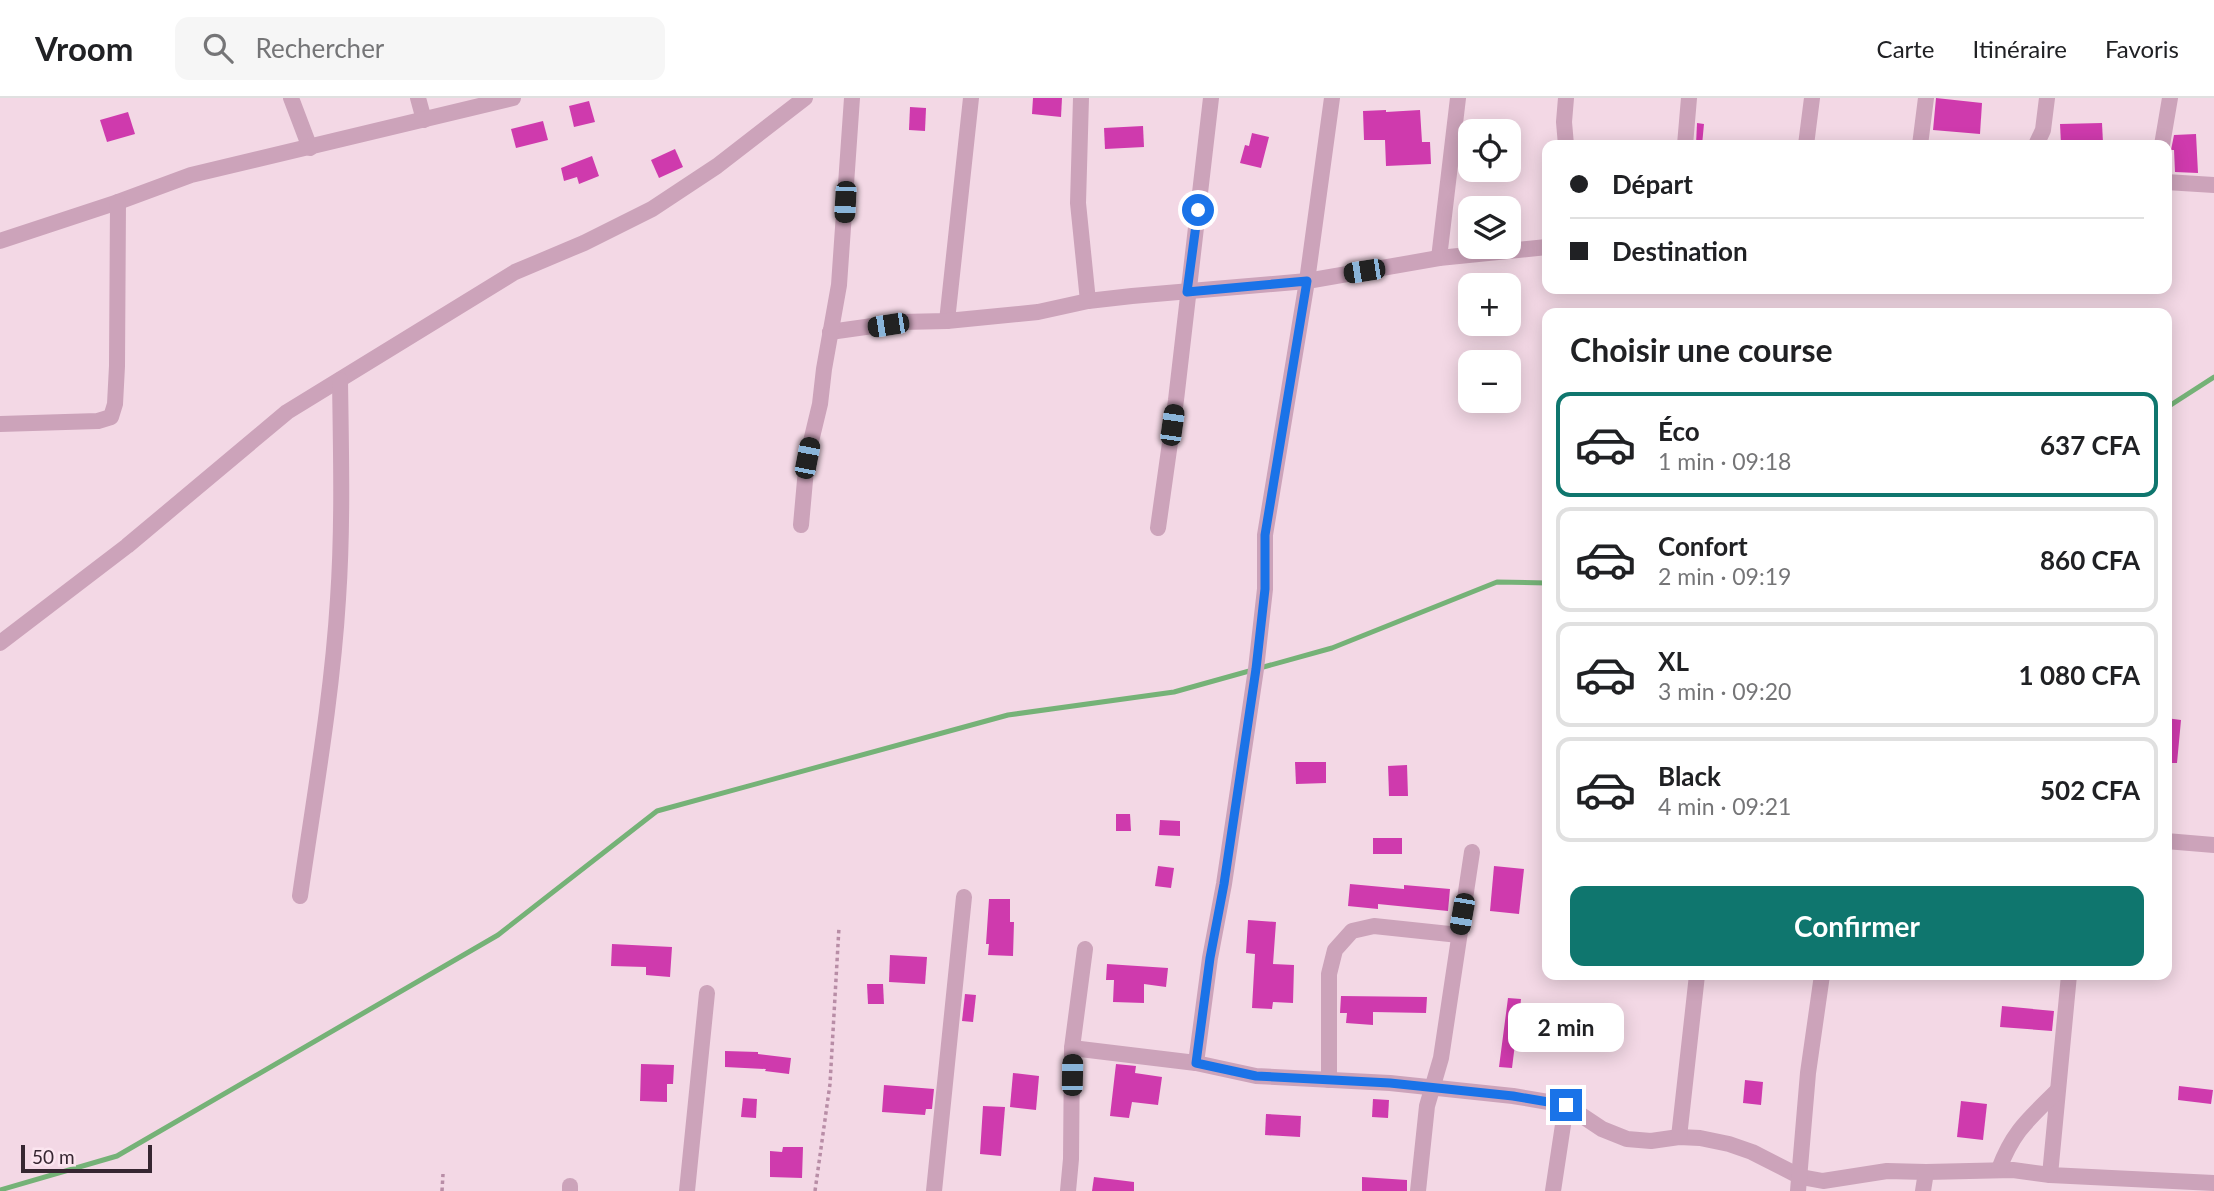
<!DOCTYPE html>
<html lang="fr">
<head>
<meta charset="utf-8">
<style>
  :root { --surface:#fff; --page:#f6f6f6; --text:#202124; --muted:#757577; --line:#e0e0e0; --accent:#0f766e }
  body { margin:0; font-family:Lato,sans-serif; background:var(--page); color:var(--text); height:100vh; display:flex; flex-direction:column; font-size:26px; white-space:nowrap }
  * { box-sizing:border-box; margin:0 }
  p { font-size:23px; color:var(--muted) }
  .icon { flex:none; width:38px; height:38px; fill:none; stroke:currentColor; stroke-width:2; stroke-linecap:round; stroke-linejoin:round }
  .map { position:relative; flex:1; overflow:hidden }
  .details { position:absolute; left:1542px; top:210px; width:630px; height:672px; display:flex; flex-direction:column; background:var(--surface); border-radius:14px; box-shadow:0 4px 18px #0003 }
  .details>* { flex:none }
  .banner { position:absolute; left:1542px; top:42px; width:630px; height:154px; border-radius:14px; box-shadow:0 4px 18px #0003; display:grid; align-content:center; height:154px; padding:0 28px; background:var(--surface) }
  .controls { position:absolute; left:1458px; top:21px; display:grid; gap:14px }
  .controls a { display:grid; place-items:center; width:63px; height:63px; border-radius:14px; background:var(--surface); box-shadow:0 4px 18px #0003; font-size:35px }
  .scale { position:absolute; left:21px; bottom:18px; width:131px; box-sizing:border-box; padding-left:7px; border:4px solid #362631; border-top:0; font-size:19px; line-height:24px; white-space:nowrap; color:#362631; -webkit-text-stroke:5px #fbe5ef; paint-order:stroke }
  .end { position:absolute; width:32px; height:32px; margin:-16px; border:9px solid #1a73e8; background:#fff; box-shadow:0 0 0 4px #fff }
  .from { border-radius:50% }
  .bubble { position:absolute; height:49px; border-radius:14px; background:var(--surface); box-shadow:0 4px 18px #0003; font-size:23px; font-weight:700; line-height:49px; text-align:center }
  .car { position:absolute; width:21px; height:42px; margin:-21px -10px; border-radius:9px; box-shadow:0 0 5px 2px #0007; background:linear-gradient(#222 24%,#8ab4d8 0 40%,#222 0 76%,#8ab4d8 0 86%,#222 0) }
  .banner b { display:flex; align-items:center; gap:24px; height:66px; font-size:26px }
  .banner b+b { border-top:2px solid var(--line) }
  .banner i { width:18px; height:18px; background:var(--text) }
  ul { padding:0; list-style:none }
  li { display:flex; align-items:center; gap:21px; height:105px; margin:0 14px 10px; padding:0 14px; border:4px solid var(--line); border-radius:14px }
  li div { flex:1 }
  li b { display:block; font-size:26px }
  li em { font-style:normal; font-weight:700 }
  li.on { border-color:var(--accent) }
  li>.icon { width:63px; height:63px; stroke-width:1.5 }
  h2 { padding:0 28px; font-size:32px; line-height:84px }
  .button { display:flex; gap:14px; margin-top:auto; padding:14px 28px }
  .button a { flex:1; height:80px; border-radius:14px; background:var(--accent); color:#fff; font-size:28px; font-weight:700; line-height:80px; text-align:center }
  header { display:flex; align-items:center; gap:42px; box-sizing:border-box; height:98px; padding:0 35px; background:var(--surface); border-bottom:2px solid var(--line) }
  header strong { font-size:33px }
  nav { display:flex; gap:38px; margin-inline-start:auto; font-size:24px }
  .search { width:490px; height:63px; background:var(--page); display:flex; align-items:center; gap:18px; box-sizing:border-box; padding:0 24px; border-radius:14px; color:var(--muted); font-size:26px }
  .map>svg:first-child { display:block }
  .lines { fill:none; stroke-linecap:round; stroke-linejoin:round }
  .stream { stroke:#75b277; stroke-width:5 }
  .building { fill:#cf3aad }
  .path { stroke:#b88da6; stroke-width:3.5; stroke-dasharray:3.5 3.5; stroke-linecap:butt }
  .street { stroke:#cca3ba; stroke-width:16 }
  .route { stroke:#1a73e8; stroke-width:9 }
</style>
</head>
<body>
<header>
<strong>Vroom</strong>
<div class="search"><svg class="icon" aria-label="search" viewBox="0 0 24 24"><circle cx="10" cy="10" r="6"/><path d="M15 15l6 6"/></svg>Rechercher</div>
<nav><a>Carte</a><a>Itinéraire</a><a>Favoris</a></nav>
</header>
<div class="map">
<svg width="2214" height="1093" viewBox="0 0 2214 1093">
  <rect width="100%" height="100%" fill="#f3d8e5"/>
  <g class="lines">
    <!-- stream -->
    <g class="stream">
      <polyline points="2166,310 2214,279"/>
      <polyline points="0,1092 117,1058 498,837 657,713 1008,617 1174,594 1332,550 1497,484 1547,485"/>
    </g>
  </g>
  <!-- building -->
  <g class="building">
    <polygon points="1033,0 1062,0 1061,19 1032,16"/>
    <polygon points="1936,0 1982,5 1980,36 1933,32"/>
    <polygon points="589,3 595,24 574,29 569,8"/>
    <polygon points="910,9 926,10 925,33 909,32"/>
    <polygon points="1386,12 1386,14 1420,12 1422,44 1430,44 1431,66 1386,68 1385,42 1364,42 1363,13"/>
    <polygon points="128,14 135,36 107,44 100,22"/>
    <polygon points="543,23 548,42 516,50 511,31"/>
    <polygon points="1697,25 1704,26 1702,47 1696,47"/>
    <polygon points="2102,25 2103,45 2061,46 2060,26"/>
    <polygon points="1143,28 1144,49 1105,51 1104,30"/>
    <polygon points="1252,35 1269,39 1261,70 1240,65 1245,47 1249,48"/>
    <polygon points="2196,36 2198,75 2175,74 2174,52 2171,52 2174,37"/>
    <polygon points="675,51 683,69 659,80 651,62"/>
    <polygon points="592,58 599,78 579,86 577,79 564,83 561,70"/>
    <polygon points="2166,620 2181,622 2177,665 2166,665"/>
    <polygon points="1295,664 1326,664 1326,685 1296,686"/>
    <polygon points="1407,667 1408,698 1389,698 1388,668"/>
    <polygon points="1116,716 1130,716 1131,733 1116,733"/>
    <polygon points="1160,722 1180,723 1180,738 1159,737"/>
    <rect x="1373" y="740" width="29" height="16"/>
    <polygon points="1158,768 1174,770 1171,790 1155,788"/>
    <polygon points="1494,768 1524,771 1519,816 1490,813"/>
    <polygon points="1350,786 1404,791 1404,787 1450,791 1448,813 1378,806 1378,811 1348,808"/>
    <polygon points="989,801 1010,801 1010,824 1014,824 1013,858 988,857 989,846 986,846"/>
    <polygon points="1248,822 1276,824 1273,866 1294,867 1293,905 1273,904 1272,911 1252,910 1255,856 1246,855"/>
    <polygon points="612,846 672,849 670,879 646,877 646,869 611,868"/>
    <polygon points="890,857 927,859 925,886 889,884"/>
    <polygon points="1107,866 1168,870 1166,889 1144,886 1144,905 1113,904 1114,882 1106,882"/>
    <polygon points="867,886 883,886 884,906 868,906"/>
    <polygon points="965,896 976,897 973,924 962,923"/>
    <polygon points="1341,898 1427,899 1426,915 1373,914 1373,927 1346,925 1347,915 1340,915"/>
    <polygon points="1508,900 1521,901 1518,931 1532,931 1532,946 1515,946 1512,970 1499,969"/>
    <polygon points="2002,908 2054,913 2052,933 2000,929"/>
    <polygon points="725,953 758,954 758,956 791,960 789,976 765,973 766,971 725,969"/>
    <polygon points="641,966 674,967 673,986 667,986 667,1004 640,1003"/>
    <polygon points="1116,966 1136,968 1135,975 1162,979 1158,1007 1132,1004 1129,1020 1110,1018"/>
    <polygon points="1013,975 1039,978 1036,1012 1010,1009"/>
    <polygon points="1745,982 1763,984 1761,1007 1743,1005"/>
    <polygon points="884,987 934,991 932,1011 926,1011 925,1017 882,1014"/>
    <polygon points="2179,988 2213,992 2211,1006 2178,1002"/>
    <polygon points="743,1000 757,1001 756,1020 741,1019"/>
    <polygon points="1373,1001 1389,1002 1388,1020 1372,1019"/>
    <polygon points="1961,1003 1987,1006 1983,1042 1957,1039"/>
    <polygon points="983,1008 1005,1009 1001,1058 980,1056"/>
    <polygon points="1266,1016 1301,1018 1300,1039 1265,1037"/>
    <polygon points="783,1049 803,1049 802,1080 770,1079 770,1053 782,1054"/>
    <polygon points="1094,1079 1134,1084 1134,1093 1092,1093"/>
    <polygon points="1362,1079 1407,1082 1407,1093 1362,1093"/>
  </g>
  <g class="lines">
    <!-- path -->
    <g class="path">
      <polyline points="442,1093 443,1076"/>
      <polyline points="815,1093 830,986 839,829"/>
    </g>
    <!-- street -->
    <g class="street">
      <polyline points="291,0 310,50"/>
      <polyline points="418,0 424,22"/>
      <polyline points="1081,0 1078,105 1088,203"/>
      <polyline points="1566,0 1564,24 1566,47"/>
      <polyline points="1685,47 1689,0"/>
      <polyline points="1806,47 1812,0"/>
      <polyline points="1920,47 1926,0"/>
      <polyline points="2036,47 2043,32 2047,0"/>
      <polyline points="2162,47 2170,0"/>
      <polyline points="2166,84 2214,87"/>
      <polyline points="0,143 118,104 191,77 513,0"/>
      <polyline points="1439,160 1458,0"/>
      <polyline points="947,223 971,0"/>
      <polyline points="830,234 901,224 947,223 1038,214 1088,203 1132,198 1307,183 1439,160 1547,149"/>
      <polyline points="0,326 98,323 111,319 115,306 117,268 118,104"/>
      <polyline points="801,427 807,360 820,306 824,271 839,187 852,0"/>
      <polyline points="1158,430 1176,302 1211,0"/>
      <polyline points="0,545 127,448 287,314 515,174 584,145 652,111 717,68 805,0"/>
      <polyline points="2166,743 2214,747"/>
      <path d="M300 798C314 700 332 600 338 501 343 428 341 355 340 282"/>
      <polyline points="2069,877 2050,1077 2214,1085"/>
      <polyline points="1072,950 1196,965 1256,978 1390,985 1513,998 1566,1007 1602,1031 1627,1041 1651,1043 1679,1039 1700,1040 1729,1046 1752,1054 1801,1079 1823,1083 1887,1073 1926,1074 2013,1072 2050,1077"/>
      <polyline points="1196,965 1210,860 1224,786 1256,571 1265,491 1265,437 1307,183 1332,0"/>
      <polyline points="1329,982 1329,876 1335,852 1352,833 1374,828 1459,837"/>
      <polyline points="1679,1039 1697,877"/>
      <path d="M1999 1071C2013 1033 2029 1021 2057 993"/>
      <polyline points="570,1093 570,1088"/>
      <polyline points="687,1093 707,895"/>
      <polyline points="934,1093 964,799"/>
      <polyline points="1068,1093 1071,1061 1072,950 1085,851"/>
      <polyline points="1418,1093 1427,1008 1441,960 1472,754"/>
      <polyline points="1553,1093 1566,1007"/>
      <polyline points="1798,1093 1808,975 1822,877"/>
      <polyline points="1923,1093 1926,1074"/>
    </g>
  </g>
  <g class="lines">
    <!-- route -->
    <polyline class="route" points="1198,112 1187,194 1307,183 1265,437 1265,491 1256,571 1224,786 1210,860 1196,965 1256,978 1390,985 1513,998 1566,1007"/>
  </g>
</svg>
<div class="controls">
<a><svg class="icon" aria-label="locate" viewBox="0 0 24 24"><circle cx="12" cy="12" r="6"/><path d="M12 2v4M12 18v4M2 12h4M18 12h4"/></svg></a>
<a><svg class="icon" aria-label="layers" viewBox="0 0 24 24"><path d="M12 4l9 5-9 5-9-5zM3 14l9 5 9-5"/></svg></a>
<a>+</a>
<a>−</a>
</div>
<div class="scale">50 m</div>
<i class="end from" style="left:1198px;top:112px"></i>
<i class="end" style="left:1566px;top:1007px"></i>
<div class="bubble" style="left:1508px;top:905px;width:116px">2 min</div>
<i class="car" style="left:845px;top:104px;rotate:183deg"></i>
<i class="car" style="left:1364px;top:173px;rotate:261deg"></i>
<i class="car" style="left:888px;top:227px;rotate:261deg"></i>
<i class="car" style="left:1172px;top:327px;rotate:8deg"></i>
<i class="car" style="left:807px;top:360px;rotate:11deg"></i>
<i class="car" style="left:1462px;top:816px;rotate:190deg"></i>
<i class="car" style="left:1072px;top:977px;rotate:1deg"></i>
<div class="banner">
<b><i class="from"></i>Départ</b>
<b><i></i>Destination</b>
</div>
<section class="details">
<h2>Choisir une course</h2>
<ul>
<li class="on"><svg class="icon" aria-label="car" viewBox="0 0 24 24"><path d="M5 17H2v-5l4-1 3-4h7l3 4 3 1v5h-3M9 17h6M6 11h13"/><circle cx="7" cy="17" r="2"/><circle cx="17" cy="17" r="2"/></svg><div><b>Éco</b><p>1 min · 09:18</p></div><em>637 CFA</em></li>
<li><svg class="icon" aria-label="car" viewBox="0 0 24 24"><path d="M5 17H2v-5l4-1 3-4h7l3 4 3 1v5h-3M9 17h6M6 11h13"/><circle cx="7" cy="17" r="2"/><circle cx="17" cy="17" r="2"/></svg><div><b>Confort</b><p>2 min · 09:19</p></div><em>860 CFA</em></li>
<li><svg class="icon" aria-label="car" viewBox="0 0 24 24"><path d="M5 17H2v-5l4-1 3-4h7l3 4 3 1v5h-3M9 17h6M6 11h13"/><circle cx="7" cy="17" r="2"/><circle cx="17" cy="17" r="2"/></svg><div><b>XL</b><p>3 min · 09:20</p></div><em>1 080 CFA</em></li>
<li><svg class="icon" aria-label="car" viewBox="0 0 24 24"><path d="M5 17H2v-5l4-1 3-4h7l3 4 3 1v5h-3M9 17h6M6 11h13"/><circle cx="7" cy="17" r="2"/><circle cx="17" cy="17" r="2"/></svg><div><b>Black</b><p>4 min · 09:21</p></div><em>502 CFA</em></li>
</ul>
<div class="button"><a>Confirmer</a></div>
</section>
</div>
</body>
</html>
